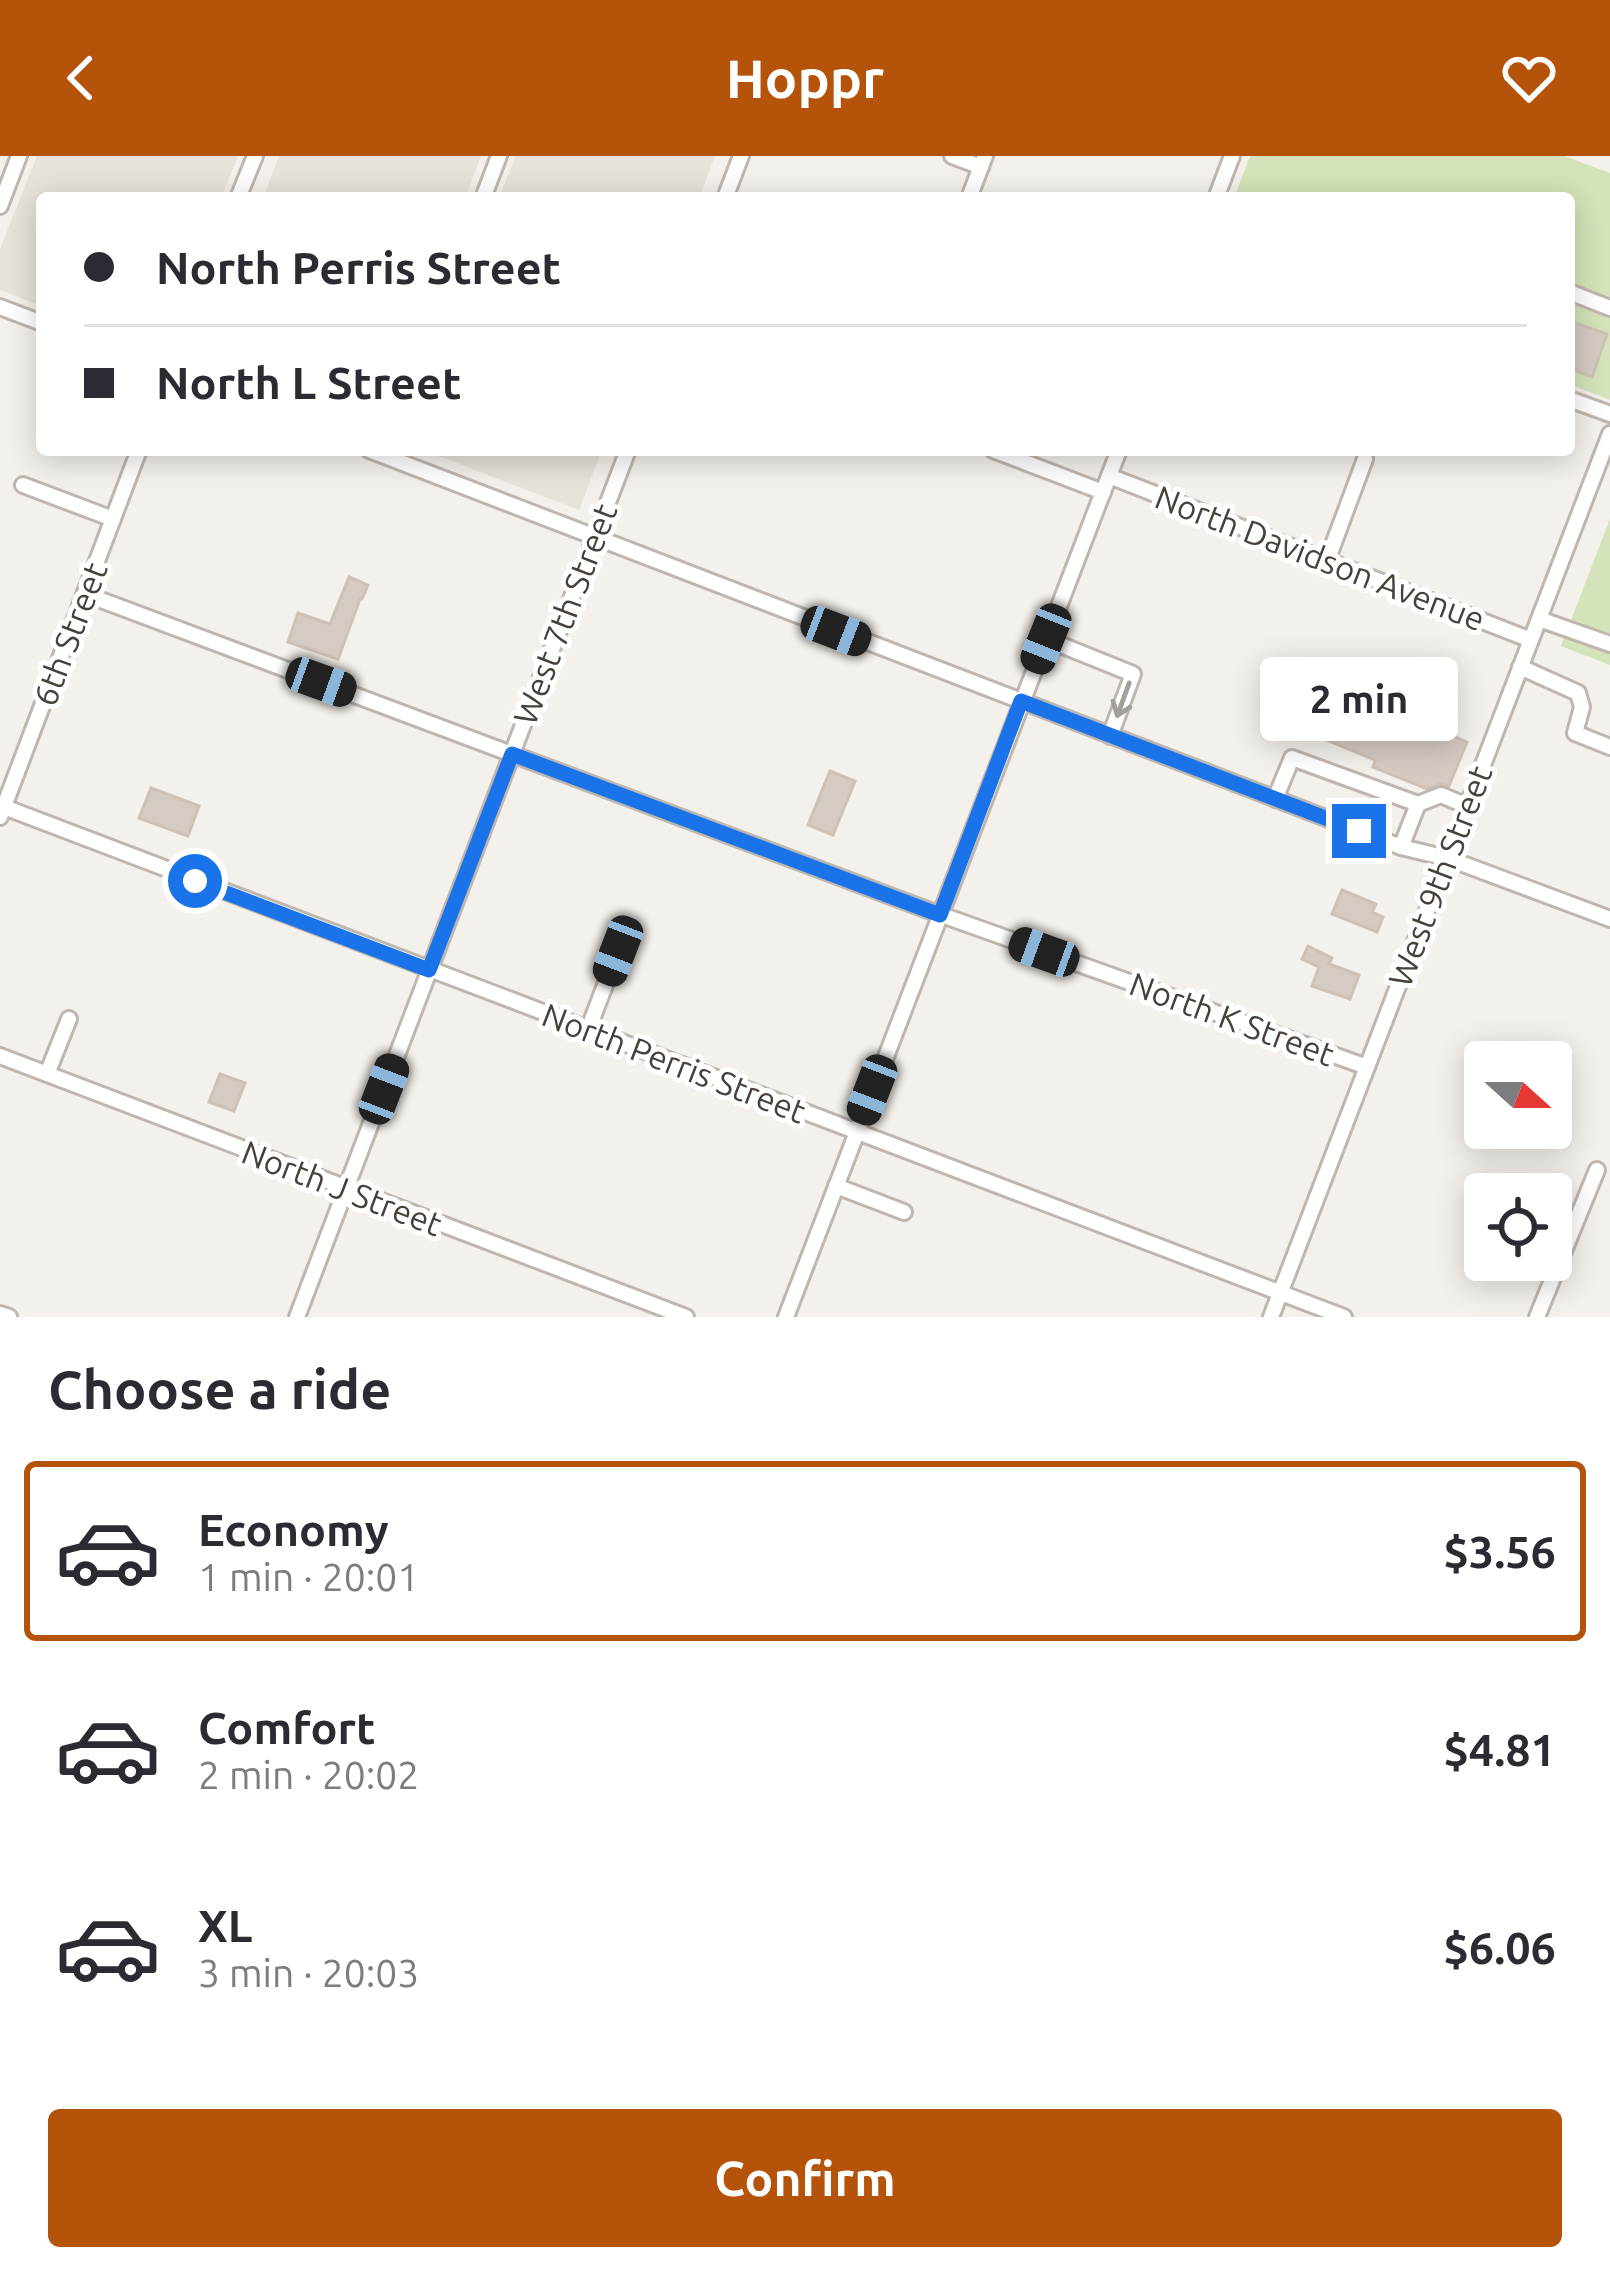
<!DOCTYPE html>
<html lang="en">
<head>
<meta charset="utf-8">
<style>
  :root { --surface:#fff; --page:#f7f7f7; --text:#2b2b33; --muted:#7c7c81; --line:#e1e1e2; --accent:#b45309 }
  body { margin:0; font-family:Ubuntu,sans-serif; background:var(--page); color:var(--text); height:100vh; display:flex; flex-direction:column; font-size:45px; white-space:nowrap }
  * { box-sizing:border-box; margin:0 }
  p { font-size:39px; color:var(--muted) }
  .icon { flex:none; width:66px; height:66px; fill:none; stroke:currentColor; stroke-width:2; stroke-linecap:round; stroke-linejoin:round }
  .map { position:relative; height:1161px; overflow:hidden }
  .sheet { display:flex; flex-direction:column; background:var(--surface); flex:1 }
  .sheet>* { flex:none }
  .hud { position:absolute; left:36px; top:36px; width:1539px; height:264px; border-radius:12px; box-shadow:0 6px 30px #0003; display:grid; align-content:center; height:264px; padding:0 48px; background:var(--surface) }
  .needle { width:78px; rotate:111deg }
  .tools { position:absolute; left:1464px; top:885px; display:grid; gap:24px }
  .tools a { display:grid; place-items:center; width:108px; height:108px; border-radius:12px; background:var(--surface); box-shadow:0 6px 30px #0003; font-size:60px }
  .end { position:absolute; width:54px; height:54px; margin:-27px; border:15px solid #1a73e8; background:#fff; box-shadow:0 0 0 6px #fff }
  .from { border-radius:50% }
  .bubble { position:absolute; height:84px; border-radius:12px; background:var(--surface); box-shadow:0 6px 30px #0003; font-size:39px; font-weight:700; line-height:84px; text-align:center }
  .car { position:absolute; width:36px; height:72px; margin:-36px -18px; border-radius:15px; box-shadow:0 0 9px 3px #0007; background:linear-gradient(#222 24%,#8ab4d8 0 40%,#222 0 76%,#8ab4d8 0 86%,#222 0) }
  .hud b { display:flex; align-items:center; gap:42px; height:114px; font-size:45px }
  .hud b+b { border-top:3px solid var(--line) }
  .hud i { width:30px; height:30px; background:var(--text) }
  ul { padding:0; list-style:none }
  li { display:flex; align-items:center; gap:36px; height:180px; margin:0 24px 18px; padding:0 24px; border:6px solid transparent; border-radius:12px }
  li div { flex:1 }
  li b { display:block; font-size:45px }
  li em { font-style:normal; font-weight:700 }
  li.on { border-color:var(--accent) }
  li>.icon { width:108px; height:108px; stroke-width:1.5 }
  h2 { padding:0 48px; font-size:54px; line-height:144px }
  .button { display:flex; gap:24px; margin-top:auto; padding:24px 48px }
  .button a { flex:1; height:138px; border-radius:12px; background:var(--accent); color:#fff; font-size:48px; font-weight:700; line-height:138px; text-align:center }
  header { display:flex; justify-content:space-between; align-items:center; height:156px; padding:0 48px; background:var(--accent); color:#fff; font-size:54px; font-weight:700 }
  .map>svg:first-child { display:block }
  .residential { fill:#e7e2da }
  .green { fill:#d4e3b9 }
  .building { fill:#d4cbc2; stroke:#cec2b6; stroke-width:3 }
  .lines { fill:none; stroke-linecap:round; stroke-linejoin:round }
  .minor-casing { stroke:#bfb7af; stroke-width:20 }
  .minor { stroke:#fff; stroke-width:14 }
  .oneway { stroke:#a3a09c }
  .route { stroke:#1a73e8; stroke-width:15 }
  .labels { text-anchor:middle; stroke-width:10; stroke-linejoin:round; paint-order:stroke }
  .street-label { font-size:33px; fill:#47413a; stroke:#fff }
</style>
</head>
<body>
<header><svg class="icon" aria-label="back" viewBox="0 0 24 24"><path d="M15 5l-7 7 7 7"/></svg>Hoppr<svg class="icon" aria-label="heart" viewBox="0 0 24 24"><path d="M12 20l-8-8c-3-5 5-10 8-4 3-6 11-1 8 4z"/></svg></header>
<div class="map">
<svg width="1610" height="1161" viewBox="0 0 1610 1161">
  <rect width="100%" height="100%" fill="#f4f0eb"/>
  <!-- residential -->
  <g class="residential">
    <polygon points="37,0 238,0 221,42 42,42 42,150 0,134 0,93"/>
    <polygon points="279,0 481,0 465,42 263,42"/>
    <polygon points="515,0 715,0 699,42 499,42"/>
    <polygon points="423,294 602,294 579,354"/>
  </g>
  <!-- green -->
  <g class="green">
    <polygon points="1250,0 1564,0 1610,17 1610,244 1569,228 1569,42 1234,42"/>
    <polygon points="1610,363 1610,509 1561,490"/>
  </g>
  <!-- building -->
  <g class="building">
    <polygon points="1569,165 1607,178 1592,221 1569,212"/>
    <polygon points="349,421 368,429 362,443 360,443 338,503 288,486 298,457 330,468"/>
    <polygon points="1332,530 1467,586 1449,630 1439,628 1427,633 1373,611 1375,604 1324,583 1334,560 1321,554"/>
    <polygon points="830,615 855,625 833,679 808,669"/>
    <polygon points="151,632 199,650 188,680 139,662"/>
    <polygon points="1342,734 1376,748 1372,756 1383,761 1377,776 1332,758"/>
    <polygon points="1308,790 1332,802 1329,808 1359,819 1350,843 1312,830 1319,811 1302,803"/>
    <polygon points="220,918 245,927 234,955 209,946"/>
  </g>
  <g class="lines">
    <defs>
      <g id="minor">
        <polyline points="952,0 981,11"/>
        <polyline points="238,42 255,0"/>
        <polyline points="483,42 499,0"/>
        <polyline points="725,42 741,0"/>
        <polyline points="969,42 985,0"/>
        <polyline points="1216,42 1232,0"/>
        <polyline points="0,50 19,0"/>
        <polyline points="1569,136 1610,152"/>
        <polyline points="0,151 42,167"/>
        <polyline points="1569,243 1610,258"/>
        <polyline points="369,294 1401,691 1447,702 1610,763"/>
        <polyline points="993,294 1103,336"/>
        <polyline points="1109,320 1531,484"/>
        <polyline points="23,329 113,363"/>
        <polyline points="1327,405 1365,303"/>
        <polyline points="85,438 925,753 1367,911"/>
        <polyline points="1539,463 1610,488"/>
        <polyline points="1046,483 1133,518 1110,580"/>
        <polyline points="1520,511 1578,537 1582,551 1575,577 1610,591"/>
        <polyline points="1275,643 1292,602 1418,648 1441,639 1467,650"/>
        <polyline points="4,651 1344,1161"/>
        <polyline points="0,661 139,294"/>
        <polyline points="1401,691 1418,648"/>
        <polyline points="588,874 618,795"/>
        <polyline points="0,900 686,1161"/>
        <polyline points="47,918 69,863"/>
        <polyline points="836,1030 904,1056"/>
        <polyline points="0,1158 9,1161"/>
        <polyline points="297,1161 628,294"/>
        <polyline points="786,1161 1119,294"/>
        <polyline points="1271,1161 1610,278"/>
        <polyline points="1537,1161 1597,1014"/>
      </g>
    </defs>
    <!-- minor casing -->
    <use href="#minor" class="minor-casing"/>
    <!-- minor -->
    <use href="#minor" class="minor"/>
  </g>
  <!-- one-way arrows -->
  <defs><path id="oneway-shaft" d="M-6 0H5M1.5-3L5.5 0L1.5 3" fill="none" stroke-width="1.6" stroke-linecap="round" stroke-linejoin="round" transform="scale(3)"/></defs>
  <use class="oneway" href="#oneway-shaft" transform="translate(1123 544) rotate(110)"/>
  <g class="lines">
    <!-- route -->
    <polyline class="route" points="195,725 429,814 512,598 940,759 1021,545 1359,675"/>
  </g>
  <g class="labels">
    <!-- street labels -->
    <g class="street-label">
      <text transform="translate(1320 402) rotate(21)" y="12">North Davidson Avenue</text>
      <text transform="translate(565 458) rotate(-69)" y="12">West 7th Street</text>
      <text transform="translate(70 478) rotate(-69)" y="12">6th Street</text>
      <text transform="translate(1440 720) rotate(-69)" y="12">West 9th Street</text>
      <text transform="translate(1232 863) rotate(20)" y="12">North K Street</text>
      <text transform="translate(674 907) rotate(21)" y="12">North Perris Street</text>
      <text transform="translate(342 1032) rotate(21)" y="12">North J Street</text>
    </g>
  </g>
</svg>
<div class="tools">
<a><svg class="needle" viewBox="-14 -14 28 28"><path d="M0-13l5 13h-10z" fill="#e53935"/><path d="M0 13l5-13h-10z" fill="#7c7c81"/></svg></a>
<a><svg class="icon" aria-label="locate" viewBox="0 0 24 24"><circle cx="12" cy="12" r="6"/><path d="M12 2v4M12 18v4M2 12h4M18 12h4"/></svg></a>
</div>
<i class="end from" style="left:195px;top:725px"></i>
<i class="end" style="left:1359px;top:675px"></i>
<div class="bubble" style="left:1260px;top:501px;width:198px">2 min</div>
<i class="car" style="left:836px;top:475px;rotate:111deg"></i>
<i class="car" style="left:1046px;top:483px;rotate:202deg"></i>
<i class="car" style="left:321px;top:526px;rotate:110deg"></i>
<i class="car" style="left:618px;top:795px;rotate:201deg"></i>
<i class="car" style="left:1044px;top:796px;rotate:290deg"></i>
<i class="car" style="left:384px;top:933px;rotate:21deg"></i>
<i class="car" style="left:872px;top:934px;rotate:201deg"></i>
<div class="hud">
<b><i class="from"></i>North Perris Street</b>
<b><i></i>North L Street</b>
</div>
</div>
<section class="sheet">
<h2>Choose a ride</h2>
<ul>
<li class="on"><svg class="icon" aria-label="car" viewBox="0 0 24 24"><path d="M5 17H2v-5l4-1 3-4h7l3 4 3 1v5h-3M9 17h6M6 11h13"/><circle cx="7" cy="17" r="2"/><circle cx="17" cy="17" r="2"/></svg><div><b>Economy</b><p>1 min · 20:01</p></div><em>$3.56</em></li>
<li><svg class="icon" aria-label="car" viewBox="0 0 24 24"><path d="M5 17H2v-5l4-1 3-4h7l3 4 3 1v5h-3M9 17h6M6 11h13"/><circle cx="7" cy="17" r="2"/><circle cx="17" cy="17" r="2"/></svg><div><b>Comfort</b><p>2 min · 20:02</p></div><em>$4.81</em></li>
<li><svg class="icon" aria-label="car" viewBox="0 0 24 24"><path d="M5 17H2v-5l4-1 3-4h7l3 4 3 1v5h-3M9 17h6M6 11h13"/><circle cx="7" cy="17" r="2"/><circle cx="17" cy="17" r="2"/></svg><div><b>XL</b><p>3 min · 20:03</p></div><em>$6.06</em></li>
</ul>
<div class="button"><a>Confirm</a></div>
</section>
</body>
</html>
